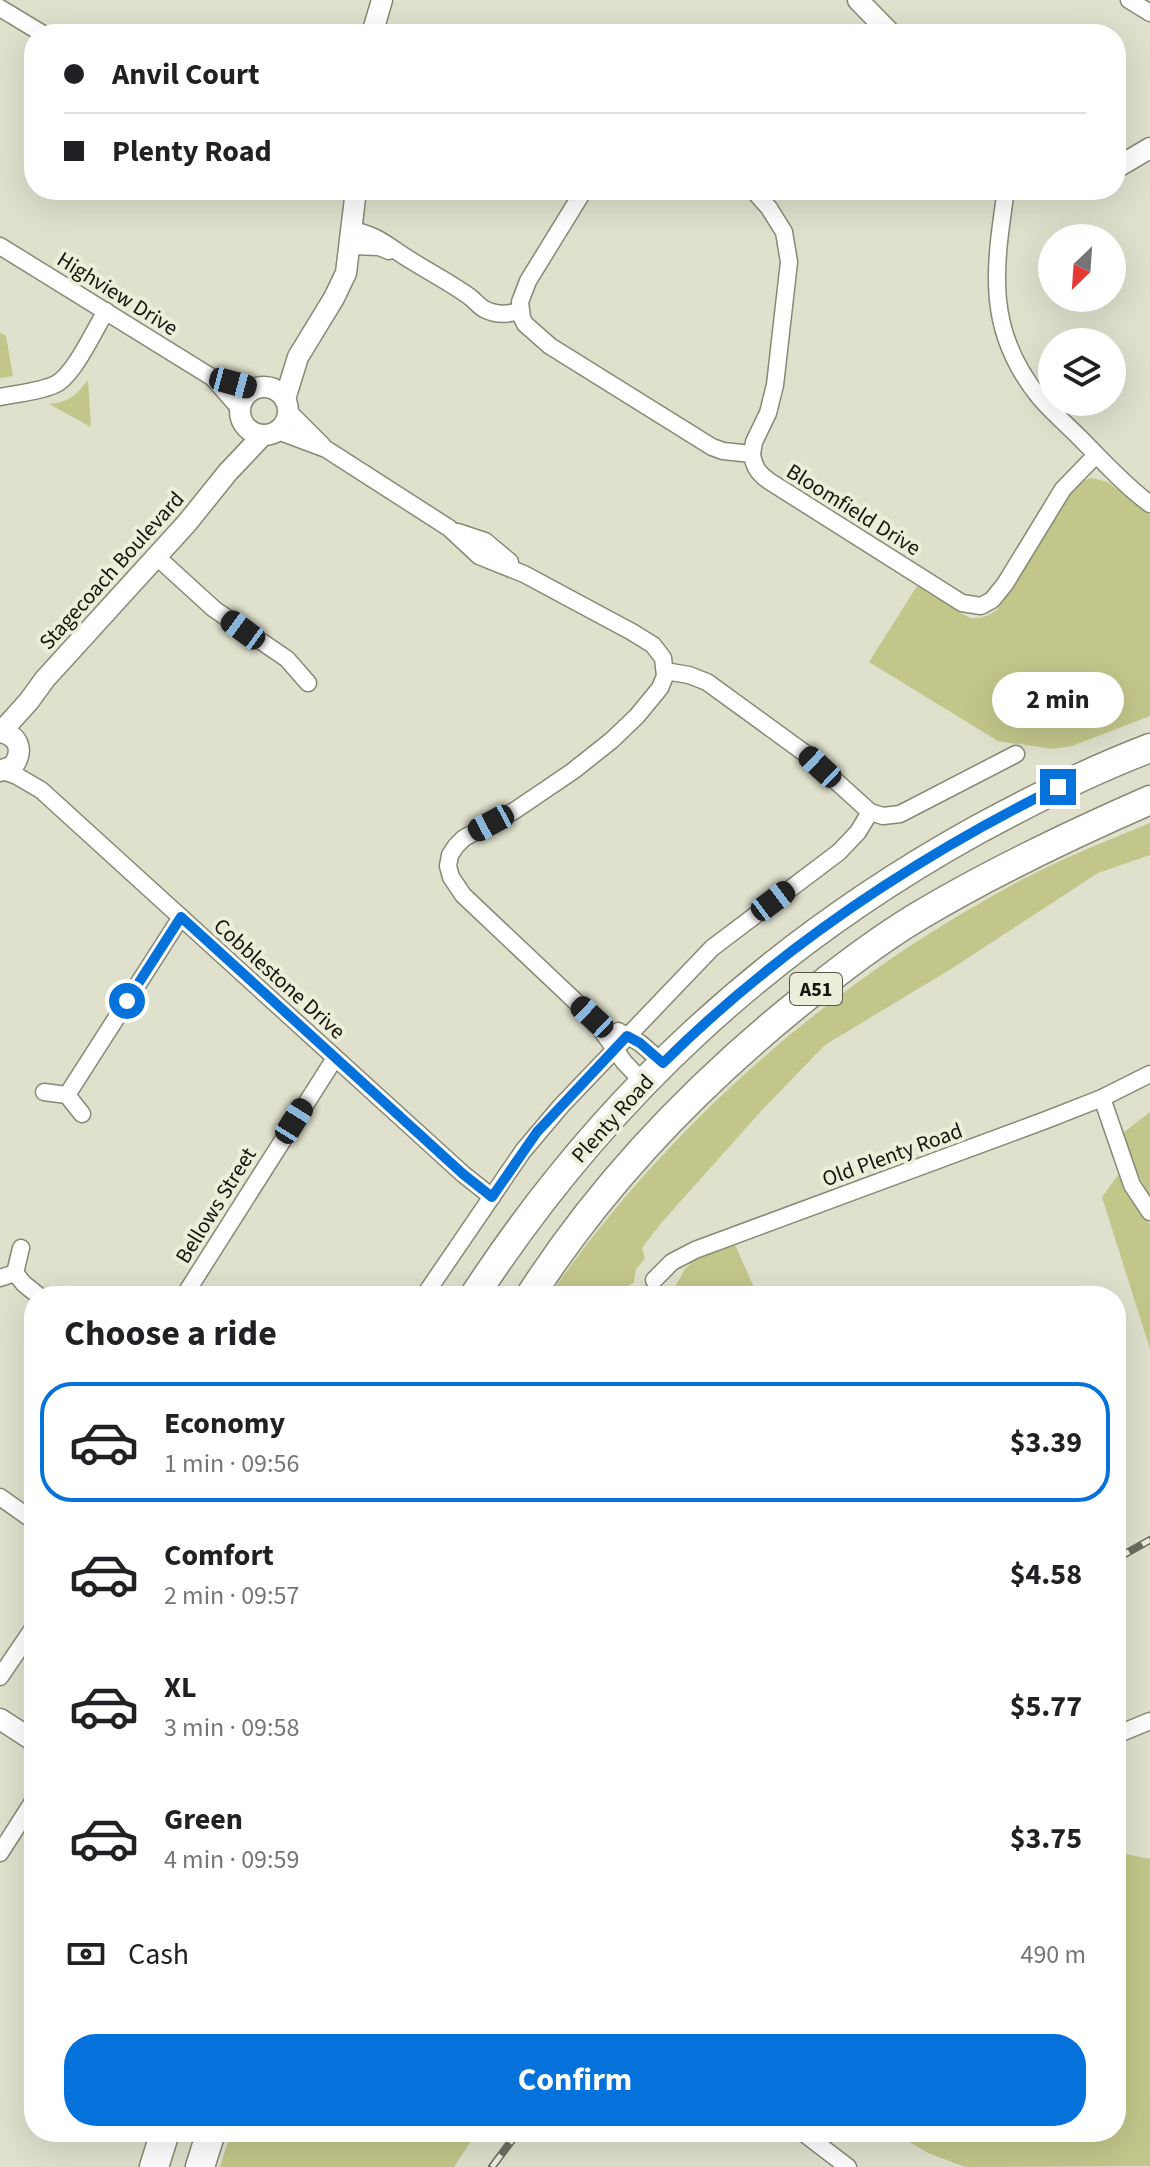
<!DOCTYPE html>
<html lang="en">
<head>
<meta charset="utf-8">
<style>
  :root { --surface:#fff; --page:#f2f2f2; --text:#202124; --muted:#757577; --line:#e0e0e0; --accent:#0472da }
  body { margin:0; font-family:"Source Sans 3",sans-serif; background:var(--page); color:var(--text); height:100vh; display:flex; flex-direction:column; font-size:30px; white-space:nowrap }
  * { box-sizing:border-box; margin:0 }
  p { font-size:26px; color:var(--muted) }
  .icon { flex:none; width:44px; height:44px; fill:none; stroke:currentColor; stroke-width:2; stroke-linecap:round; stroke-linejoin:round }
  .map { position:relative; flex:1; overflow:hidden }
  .side { position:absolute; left:24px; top:1286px; width:1102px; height:856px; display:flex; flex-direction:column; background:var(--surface); border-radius:32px; box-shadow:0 8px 32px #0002 }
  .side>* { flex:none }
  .hud { position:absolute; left:24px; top:24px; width:1102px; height:176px; border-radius:32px; box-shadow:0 8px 32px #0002; display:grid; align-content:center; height:176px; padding:0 40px; background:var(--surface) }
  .needle { width:52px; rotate:205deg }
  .controls { position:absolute; left:1038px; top:224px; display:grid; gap:16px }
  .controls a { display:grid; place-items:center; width:88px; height:88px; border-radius:50%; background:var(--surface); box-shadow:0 8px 32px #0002; font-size:40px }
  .end { position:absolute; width:36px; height:36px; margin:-18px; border:10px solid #0472da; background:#fff; box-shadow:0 0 0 4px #fff }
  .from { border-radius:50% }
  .bubble { position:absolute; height:56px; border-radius:28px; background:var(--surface); box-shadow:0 8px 32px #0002; font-size:26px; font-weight:700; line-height:56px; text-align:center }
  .car { position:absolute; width:24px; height:48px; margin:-24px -12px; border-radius:10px; box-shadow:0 0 6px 2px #0007; background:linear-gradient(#222 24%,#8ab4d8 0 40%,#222 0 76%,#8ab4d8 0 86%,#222 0) }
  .hud b { display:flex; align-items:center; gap:28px; height:76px; font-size:30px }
  .hud b+b { border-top:2px solid var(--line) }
  .hud i { width:20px; height:20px; background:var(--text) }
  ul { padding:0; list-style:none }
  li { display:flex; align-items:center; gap:24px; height:120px; margin:0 16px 12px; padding:0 24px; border:4px solid transparent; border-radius:32px }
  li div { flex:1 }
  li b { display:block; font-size:30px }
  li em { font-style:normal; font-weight:700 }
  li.current { border-color:var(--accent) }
  li>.icon { width:72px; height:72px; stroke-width:1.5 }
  h2 { padding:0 40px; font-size:36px; line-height:96px }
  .pay { display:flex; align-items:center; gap:20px; height:88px; padding:0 40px; font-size:30px }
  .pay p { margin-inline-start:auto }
  .action { display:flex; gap:16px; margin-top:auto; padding:16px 40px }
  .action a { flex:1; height:92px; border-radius:32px; background:var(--accent); color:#fff; font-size:32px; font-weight:700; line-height:92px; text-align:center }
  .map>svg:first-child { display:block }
  .green { fill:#c2c68a }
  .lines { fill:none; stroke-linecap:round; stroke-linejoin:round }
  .minor-casing { stroke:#878875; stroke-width:19 }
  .tertiary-casing { stroke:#878875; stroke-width:23 }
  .trunk-casing { stroke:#878875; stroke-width:31 }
  .minor { stroke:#fff; stroke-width:16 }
  .tertiary { stroke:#fff; stroke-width:20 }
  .trunk { stroke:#fff; stroke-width:28 }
  .rail-casing { stroke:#6d6e62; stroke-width:8 }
  .rail { stroke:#edeeda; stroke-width:5; stroke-dasharray:15; stroke-linecap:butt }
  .route { stroke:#0472da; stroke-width:10 }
  .labels { text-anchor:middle; stroke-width:8; stroke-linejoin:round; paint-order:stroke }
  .shield { fill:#edeeda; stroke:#56564b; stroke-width:2 }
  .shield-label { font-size:20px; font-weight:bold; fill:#15150e }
  .street-label { font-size:22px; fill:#15150e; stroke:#edeeda }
</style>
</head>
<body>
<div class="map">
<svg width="1150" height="2167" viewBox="0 0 1150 2167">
  <rect width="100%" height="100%" fill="#dfe1cd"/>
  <!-- green -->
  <g class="green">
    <polygon points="0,332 6,336 13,376 0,378"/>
    <path d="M88 380 91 427 49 404C70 402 75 396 88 380Z"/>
    <path d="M1091 478 1108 482 1150 515V716L1072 746 1053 749 998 741 869 662 917 586 970 618C981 619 988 616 997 610L1068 495 1081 482Z"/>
    <path d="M1150 823V855L1098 873 951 969 825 1045 763 1109 662 1222 642 1248 645 1259 636 1269 634 1282 616 1296H549C668 1125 829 984 1012 885 1056 861 1103 842 1150 823Z"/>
    <polygon points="1150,1112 1150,1197 1137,1173 1123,1133"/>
    <polygon points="1118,1175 1131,1201 1150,1224 1150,1349 1102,1197"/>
    <polygon points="735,1245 758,1296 670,1296 685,1269 693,1261"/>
    <polygon points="1116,1852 1150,1859 1150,2166 965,2167 928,2153 893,2132 1116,2132"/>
    <polygon points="231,2132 477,2132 454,2167 220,2167"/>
  </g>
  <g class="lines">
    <defs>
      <g id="minor">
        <polyline points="1129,0 1150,13"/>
        <polyline points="0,8 43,34"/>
        <path d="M584 190 528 281 520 302 522 318 525 324 550 346 712 447 723 451 752 454C754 467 758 473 769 481L962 603 981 606 992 600 1005 584 1063 489 1096 455"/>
        <path d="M1006 190C994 270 985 331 1040 398 1052 412 1066 424 1079 437 1102 460 1124 485 1150 504"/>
        <path d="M352 230C379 235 390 248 412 261 431 273 452 284 470 297 475 301 479 306 484 309 496 315 509 315 520 310"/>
        <polyline points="0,246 213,378 240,409"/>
        <polyline points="351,246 379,247 389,251"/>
        <polyline points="213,378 254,389"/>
        <path d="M0 397C18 393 40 392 56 384 74 375 95 329 106 311"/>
        <polyline points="288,411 322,445"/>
        <polyline points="278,431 326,449 449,528 479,556 524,574 632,632 653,645 663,658 665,676 660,688 637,716 612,740 573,771 514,811 464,838 456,846 450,855 448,866 451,877 463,895 592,1017 624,1062 643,1082"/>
        <polyline points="752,454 754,442 768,413 775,385 789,262 784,232 769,208 753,190"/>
        <polyline points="458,532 485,541 510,562"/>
        <polyline points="157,557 214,609 287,659 308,683"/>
        <polyline points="665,671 689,675 707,682 806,754 870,812"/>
        <polyline points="3,771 17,776 41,790 463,1174 492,1197"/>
        <polyline points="618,1031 640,1043 663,1063"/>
        <polyline points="44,1092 67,1095 82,1114"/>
        <polyline points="67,1095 181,917"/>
        <polyline points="1102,1098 1132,1185 1150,1212"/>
        <polyline points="15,1273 24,1284 39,1296"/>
        <polyline points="0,1278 15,1273 21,1248"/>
        <polyline points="654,1280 672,1262 695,1250 1046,1120 1102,1098 1150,1074"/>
        <polyline points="184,1296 335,1058"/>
        <polyline points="424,1296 523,1151 561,1106 712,948 839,852 858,832 870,812 883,816 900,814 1016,754"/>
        <polyline points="0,1497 34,1521"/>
        <polyline points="0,1677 34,1627"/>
        <polyline points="1116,1735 1150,1721"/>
        <polyline points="0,1853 34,1800"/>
        <polyline points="802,2132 848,2167"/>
      </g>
      <g id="tertiary">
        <polyline points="858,0 891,34"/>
        <polyline points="372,34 382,0"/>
        <polyline points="1116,168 1150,148"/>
        <circle cx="264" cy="411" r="24"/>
        <polyline points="285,399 298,357 334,298 346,273 356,190"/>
        <path d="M0 732C19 735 24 751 13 766L0 771"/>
        <polyline points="1,732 29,701 45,679 187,523 228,472 263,435"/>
        <polyline points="0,1719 34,1741"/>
      </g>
      <g id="trunk">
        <path d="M474 1296C603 1098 768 946 975 831 1032 800 1089 771 1150 748"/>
        <path d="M530 1296C601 1185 693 1089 795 1006 834 974 874 943 917 917 992 872 1070 835 1150 800"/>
        <polyline points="154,2167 165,2132"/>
        <polyline points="200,2167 211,2132"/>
      </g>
    </defs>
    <!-- minor casing -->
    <use href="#minor" class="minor-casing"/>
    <!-- tertiary casing -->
    <use href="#tertiary" class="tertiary-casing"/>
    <!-- trunk casing -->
    <use href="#trunk" class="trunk-casing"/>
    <!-- minor -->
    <use href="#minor" class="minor"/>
    <!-- tertiary -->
    <use href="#tertiary" class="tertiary"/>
    <!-- trunk -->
    <use href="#trunk" class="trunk"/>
    <defs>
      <g id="rail">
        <polyline points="1116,1559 1150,1540"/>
        <polyline points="492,2167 518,2132"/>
      </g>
    </defs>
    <!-- rail casing -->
    <use href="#rail" class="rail-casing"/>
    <!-- rail -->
    <use href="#rail" class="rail"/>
  </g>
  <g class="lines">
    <!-- route -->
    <path class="route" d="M127 1001 181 917 463 1174 492 1197 537 1132 627 1036 640 1043 663 1063C779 948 913 859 1058 787"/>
  </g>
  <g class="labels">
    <!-- shield labels -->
    <rect class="shield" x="790" y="973" width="52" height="32" rx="6"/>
    <g class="shield-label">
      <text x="816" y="996">A51</text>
    </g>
    <!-- street labels -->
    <g class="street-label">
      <text transform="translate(118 293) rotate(32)" y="8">Highview Drive</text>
      <text transform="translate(854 509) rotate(32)" y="8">Bloomfield Drive</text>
      <text transform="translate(111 570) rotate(-48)" y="8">Stagecoach Boulevard</text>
      <text transform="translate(280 978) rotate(42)" y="8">Cobblestone Drive</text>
      <text transform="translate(612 1118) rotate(-48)" y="8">Plenty Road</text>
      <text transform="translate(892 1154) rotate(-20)" y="8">Old Plenty Road</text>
      <text transform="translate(215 1205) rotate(-58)" y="8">Bellows Street</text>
    </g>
  </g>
</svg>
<div class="controls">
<a><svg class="needle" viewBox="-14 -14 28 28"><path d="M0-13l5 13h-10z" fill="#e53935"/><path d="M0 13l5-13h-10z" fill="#757577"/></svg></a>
<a><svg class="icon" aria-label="layers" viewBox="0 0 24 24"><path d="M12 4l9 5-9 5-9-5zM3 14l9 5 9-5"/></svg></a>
</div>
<i class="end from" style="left:127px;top:1001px"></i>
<i class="end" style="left:1058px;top:787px"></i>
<div class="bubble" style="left:992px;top:672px;width:132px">2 min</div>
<i class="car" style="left:233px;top:383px;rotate:105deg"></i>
<i class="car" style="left:243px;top:630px;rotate:306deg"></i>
<i class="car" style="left:820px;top:767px;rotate:313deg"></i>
<i class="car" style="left:491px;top:823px;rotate:242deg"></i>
<i class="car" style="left:773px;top:901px;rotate:53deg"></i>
<i class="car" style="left:592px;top:1017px;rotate:313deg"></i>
<i class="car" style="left:294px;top:1121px;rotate:32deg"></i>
<div class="hud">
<b><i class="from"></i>Anvil Court</b>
<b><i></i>Plenty Road</b>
</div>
<section class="side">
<h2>Choose a ride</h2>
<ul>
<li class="current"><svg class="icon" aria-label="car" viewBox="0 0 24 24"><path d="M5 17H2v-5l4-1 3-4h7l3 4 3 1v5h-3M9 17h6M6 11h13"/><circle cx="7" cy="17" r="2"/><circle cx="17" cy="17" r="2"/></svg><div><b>Economy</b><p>1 min · 09:56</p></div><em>$3.39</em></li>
<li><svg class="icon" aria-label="car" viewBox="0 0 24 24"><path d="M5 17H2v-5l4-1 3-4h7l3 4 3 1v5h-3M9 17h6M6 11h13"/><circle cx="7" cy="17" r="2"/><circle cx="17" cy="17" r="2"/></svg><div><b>Comfort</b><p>2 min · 09:57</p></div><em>$4.58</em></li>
<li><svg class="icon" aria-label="car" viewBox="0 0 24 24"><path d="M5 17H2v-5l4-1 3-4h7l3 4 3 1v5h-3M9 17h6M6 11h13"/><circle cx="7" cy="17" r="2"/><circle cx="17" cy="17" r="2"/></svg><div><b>XL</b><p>3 min · 09:58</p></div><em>$5.77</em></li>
<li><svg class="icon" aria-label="car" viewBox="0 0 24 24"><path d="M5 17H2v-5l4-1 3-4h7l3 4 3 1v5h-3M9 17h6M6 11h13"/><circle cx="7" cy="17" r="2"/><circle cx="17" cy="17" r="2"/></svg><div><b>Green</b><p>4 min · 09:59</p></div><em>$3.75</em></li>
</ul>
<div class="pay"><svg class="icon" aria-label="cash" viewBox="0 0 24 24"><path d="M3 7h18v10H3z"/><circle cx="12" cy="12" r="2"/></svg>Cash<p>490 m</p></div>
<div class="action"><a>Confirm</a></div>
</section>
</div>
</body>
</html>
